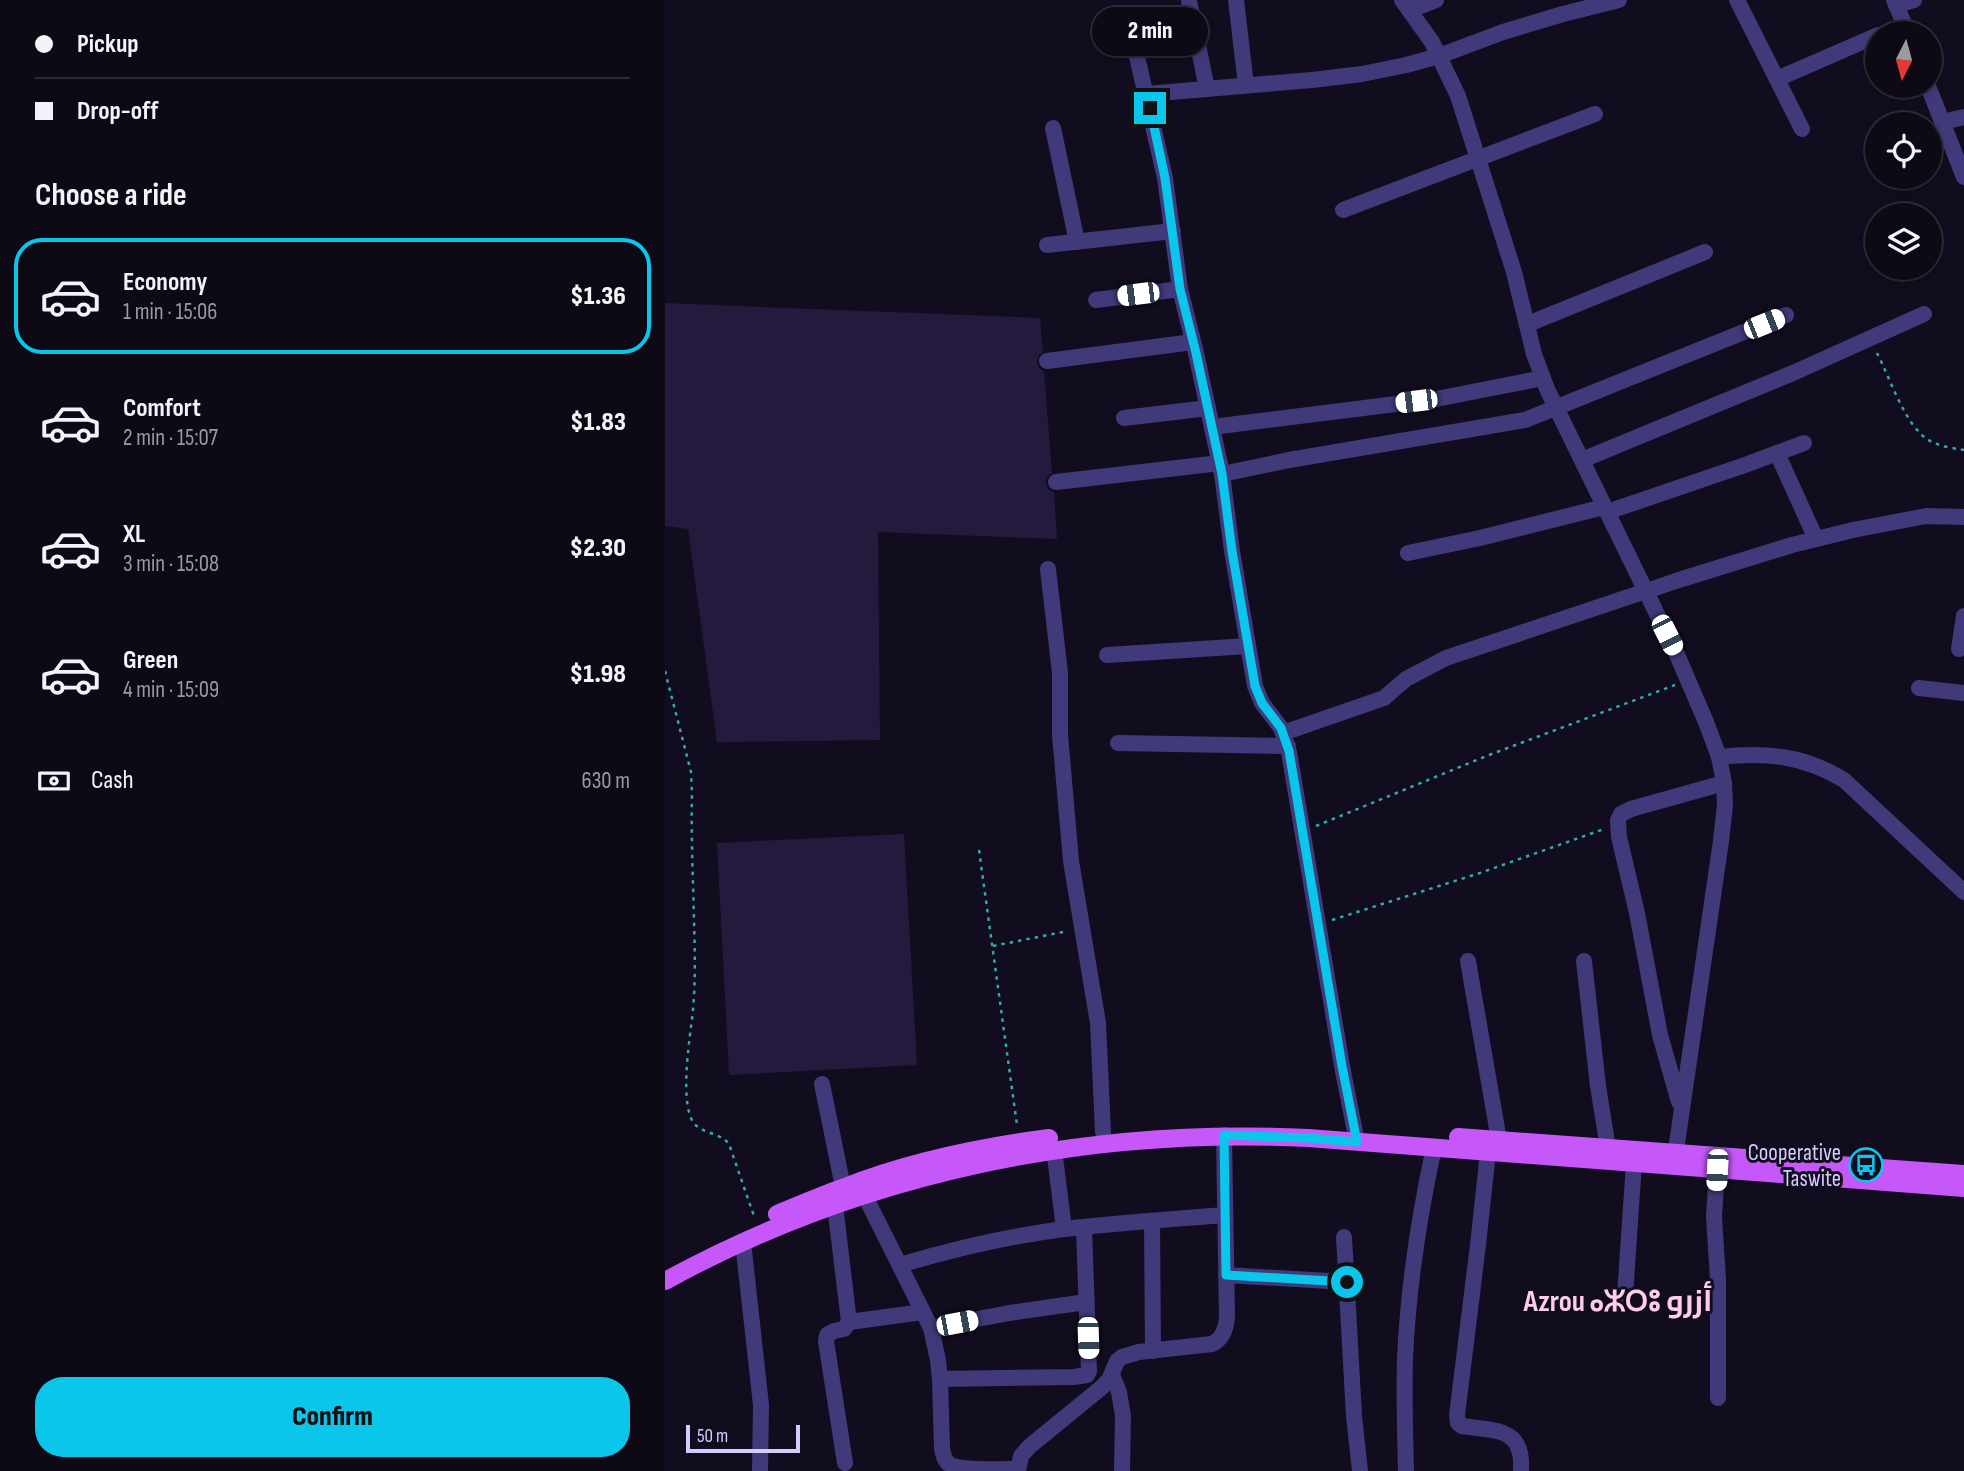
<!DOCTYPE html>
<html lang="en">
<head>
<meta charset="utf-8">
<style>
  :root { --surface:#0d0a16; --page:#16131f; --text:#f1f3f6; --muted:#9a9aa1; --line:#2d2b35; --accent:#0ac6eb }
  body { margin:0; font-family:"Sofia Sans Condensed",Cairo,"Noto Sans Tifinagh",sans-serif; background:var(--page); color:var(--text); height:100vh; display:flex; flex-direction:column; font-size:26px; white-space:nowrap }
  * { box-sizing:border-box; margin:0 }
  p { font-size:23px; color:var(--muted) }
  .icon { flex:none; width:38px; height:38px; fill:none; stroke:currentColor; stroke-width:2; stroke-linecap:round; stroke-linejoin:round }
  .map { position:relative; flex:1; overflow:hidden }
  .details { display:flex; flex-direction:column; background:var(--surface); width:665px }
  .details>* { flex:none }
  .hud { display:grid; align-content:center; height:154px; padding:0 35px; background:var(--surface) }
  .needle { width:46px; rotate:186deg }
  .controls { position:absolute; left:1200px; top:21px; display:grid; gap:14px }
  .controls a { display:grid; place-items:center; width:77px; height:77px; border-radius:50%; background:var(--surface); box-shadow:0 4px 10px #0003,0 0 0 2px var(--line); font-size:35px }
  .scale { position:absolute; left:21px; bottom:18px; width:114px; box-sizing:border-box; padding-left:7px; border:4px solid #d4ccfd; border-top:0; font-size:19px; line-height:24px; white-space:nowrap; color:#d4ccfd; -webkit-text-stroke:5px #110d1e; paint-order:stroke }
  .end { position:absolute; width:32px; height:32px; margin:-16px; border:9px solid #0ac6eb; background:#111; box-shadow:0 0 0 4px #111 }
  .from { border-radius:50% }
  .bubble { position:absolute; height:49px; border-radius:24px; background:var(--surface); box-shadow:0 4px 10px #0003,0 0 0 2px var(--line); font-size:23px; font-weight:800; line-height:49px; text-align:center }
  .car { position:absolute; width:21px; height:42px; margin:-21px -10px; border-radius:9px; box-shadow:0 0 5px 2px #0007; background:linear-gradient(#fff 24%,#345 0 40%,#fff 0 76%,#345 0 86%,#fff 0) }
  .hud b { display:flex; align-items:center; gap:24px; height:66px; font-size:26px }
  .hud b+b { border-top:2px solid var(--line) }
  .hud i { width:18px; height:18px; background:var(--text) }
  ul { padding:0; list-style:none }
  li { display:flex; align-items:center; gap:21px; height:116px; margin:0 14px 10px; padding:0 21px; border:4px solid transparent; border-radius:28px }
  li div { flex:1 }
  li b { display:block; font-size:26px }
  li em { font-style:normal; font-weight:800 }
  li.current { border-color:var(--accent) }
  li>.icon { width:63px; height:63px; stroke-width:1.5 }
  h2 { padding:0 35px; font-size:32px; line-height:84px }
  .pay { display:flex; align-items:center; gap:18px; height:77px; padding:0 35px; font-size:26px }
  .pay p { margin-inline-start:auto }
  .action { display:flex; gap:14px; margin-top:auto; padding:14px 35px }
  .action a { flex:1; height:80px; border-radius:28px; background:var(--accent); color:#111; font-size:28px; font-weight:800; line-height:80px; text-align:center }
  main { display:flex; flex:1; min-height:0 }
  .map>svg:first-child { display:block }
  .building { fill:#231a3e }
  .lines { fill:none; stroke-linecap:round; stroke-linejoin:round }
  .path { stroke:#32aaaa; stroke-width:2.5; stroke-dasharray:3.5 5; stroke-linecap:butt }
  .minor { stroke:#403a7b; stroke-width:16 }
  .major { stroke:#c657f8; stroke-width:18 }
  .route { stroke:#0ac6eb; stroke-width:9 }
  .labels { text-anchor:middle; stroke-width:6; stroke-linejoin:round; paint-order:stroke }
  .poi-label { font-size:23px; fill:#d4ccfd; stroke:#110d1e; text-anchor:end }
  .district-label { font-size:30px; font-weight:bold; fill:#fdcde9; stroke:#110d1e }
</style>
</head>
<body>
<main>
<section class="details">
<div class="hud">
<b><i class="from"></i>Pickup</b>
<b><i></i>Drop-off</b>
</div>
<h2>Choose a ride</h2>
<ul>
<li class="current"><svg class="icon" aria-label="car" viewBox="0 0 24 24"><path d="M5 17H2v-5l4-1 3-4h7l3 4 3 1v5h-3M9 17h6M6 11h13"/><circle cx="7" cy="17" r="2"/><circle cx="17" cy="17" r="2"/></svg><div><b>Economy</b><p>1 min · 15:06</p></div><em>$1.36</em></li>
<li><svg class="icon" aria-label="car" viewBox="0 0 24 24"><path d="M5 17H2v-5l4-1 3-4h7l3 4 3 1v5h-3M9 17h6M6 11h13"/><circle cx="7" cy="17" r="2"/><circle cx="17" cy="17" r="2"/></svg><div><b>Comfort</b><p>2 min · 15:07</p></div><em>$1.83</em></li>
<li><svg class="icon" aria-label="car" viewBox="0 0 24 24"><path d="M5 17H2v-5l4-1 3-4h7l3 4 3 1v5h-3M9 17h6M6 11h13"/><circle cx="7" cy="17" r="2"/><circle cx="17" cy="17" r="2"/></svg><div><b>XL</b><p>3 min · 15:08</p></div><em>$2.30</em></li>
<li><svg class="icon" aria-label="car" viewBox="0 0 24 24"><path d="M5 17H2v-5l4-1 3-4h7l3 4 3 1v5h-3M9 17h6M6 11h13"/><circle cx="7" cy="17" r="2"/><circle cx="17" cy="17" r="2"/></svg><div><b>Green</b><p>4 min · 15:09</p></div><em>$1.98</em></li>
</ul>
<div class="pay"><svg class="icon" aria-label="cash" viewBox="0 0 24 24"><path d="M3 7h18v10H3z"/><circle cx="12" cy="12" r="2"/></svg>Cash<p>630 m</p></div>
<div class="action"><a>Confirm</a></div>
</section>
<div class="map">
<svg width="1299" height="1471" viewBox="0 0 1299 1471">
  <rect width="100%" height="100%" fill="#110d1e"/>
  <!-- building -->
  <g class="building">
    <polygon points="0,303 375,318 378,352 373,356 372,362 374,368 379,371 387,473 382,477 381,483 383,489 389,492 392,539 213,532 215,740 52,742 23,529 0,526"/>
    <polygon points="239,834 252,1065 64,1075 52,843"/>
  </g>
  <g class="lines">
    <!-- path -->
    <g class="path">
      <polyline points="478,18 511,6"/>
      <path d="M1212 353C1224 376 1240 425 1262 439 1272 446 1287 448 1299 450"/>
      <path d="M0 671 26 772 27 793C26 835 28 878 29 921 30 956 31 992 26 1027 23 1050 16 1103 28 1122 36 1134 55 1132 64 1144L90 1219"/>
      <polyline points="651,826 824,755 1010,685"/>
      <polyline points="314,850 352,1125"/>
      <polyline points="667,920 815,873 939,829"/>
      <polyline points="328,946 403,931"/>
    </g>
    <!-- minor -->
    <g class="minor">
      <polyline points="571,0 581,85"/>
      <polyline points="737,0 767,42 793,96 849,272 869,354 882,389 1013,657 1041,722 1054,757 1059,783 1060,805 1056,841 1009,1164"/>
      <polyline points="1072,0 1137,129"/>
      <polyline points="1229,0 1243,33"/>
      <polyline points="524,1 542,89"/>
      <polyline points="1231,5 1249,0"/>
      <polyline points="745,10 771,0"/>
      <polyline points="464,22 500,178 515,289 531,353 557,474 567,551 590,686 597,703 616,728 624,752 677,1066 692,1142"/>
      <polyline points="1112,79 1213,35"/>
      <polyline points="1263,86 1299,177"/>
      <polyline points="482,94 647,80 697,74 741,65 774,56 838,32 898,14 954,0"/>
      <polyline points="1277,122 1299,117"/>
      <polyline points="388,128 412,242"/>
      <polyline points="678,210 930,114"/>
      <polyline points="382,245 508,231"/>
      <polyline points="431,300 515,289"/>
      <polyline points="863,324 1040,252"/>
      <polyline points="382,361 528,342"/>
      <polyline points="459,418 543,408"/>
      <polyline points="547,427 771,399 878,378"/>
      <polyline points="1112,453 1151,539"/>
      <polyline points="917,460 1128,373 1259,314"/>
      <polyline points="557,474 624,460 860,420 1121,315"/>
      <polyline points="391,482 555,463"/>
      <polyline points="942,512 1080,465 1139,443"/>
      <polyline points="743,553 815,538 939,507"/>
      <polyline points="383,569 395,673 395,735 406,861 433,1023 438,1132"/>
      <polyline points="1294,649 1299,616"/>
      <polyline points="442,655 583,646"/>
      <polyline points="1254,688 1299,693"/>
      <polyline points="618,733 719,698 741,679 781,658 1017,579 1127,545 1188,530 1261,516 1299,517"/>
      <polyline points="453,743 623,746"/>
      <path d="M1054 757C1101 752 1138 755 1179 780L1299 892"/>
      <polyline points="803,961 834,1140"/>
      <polyline points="919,961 933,1086 943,1148"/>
      <polyline points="157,1084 178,1187"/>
      <polyline points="1014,1102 995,1035 972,913 954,837 953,820 956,814 966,809 1059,783"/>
      <polyline points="389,1149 399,1229"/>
      <path d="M823 1152 813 1245 792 1415 793 1423 797 1426C831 1431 859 1427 856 1471"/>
      <polyline points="1052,1170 1049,1216 1053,1280 1053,1398"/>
      <path d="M199 1194 266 1328 273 1360 275 1379 277 1448C278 1454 279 1460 284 1464 295 1471 338 1469 352 1469"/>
      <polyline points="170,1205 184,1322 179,1329 169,1331 162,1335 161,1341 180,1463"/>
      <polyline points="487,1221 488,1351"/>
      <polyline points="679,1237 689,1416 695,1471"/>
      <polyline points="78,1242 96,1405 95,1471"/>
      <path d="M235 1265C289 1249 344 1236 399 1229 452 1223 506 1219 560 1215"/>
      <polyline points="561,1275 682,1282"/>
      <polyline points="960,1295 969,1163"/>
      <polyline points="184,1322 258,1312"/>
      <polyline points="266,1328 344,1313 421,1302"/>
      <polyline points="447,1375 454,1392 458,1416 457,1471"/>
      <polyline points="275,1379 409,1377 422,1375 424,1371 419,1228"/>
      <path d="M353 1471 356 1456 365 1446 436 1388 444 1380 452 1361 457 1357 474 1352 547 1344C558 1339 561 1329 562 1318L559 1135"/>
      <path d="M741 1471C740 1434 739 1396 740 1359 743 1288 754 1217 769 1147"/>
    </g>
    <!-- major -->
    <g class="major">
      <polyline points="793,1137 1299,1174"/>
      <path d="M112 1214C134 1205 155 1196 177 1188 243 1162 314 1147 384 1138"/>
      <path d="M0 1281C197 1173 419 1127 643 1138L1299 1188"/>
    </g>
  </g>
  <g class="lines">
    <!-- route -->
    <polyline class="route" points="485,108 500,178 515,289 531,353 557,474 567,551 590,686 597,703 616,728 624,751 677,1066 692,1142 643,1138 559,1135 561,1275 682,1282"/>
  </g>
  <!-- icons -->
  <defs>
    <symbol id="bus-ring" viewBox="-11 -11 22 22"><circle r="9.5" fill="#110d1e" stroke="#0ac6eb" stroke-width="1.5"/><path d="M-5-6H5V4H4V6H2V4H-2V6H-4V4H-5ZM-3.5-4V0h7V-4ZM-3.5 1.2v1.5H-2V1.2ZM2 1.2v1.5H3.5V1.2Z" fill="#0ac6eb"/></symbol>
  </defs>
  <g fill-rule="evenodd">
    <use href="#bus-ring" x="1182" y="1146" width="38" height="38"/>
  </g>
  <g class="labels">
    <!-- poi labels -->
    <g class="poi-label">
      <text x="1176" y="1160">Cooperative<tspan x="1176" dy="26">Taswite</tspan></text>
    </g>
    <!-- district labels -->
    <g class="district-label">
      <text x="953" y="1311">Azrou ⴰⵣⵔⵓ أزرو</text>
    </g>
  </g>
</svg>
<div class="controls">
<a><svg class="needle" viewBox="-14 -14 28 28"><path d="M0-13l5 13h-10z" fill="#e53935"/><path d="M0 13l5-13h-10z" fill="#9a9aa1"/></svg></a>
<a><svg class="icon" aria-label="locate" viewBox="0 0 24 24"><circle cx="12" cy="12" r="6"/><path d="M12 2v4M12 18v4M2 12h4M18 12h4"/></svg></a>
<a><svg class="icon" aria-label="layers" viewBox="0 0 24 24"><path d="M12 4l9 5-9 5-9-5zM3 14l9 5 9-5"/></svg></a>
</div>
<div class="scale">50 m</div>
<i class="end from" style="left:682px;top:1282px"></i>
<i class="end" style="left:485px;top:108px"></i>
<div class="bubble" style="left:427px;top:7px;width:116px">2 min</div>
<i class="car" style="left:473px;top:294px;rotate:263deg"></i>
<i class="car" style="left:1099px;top:324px;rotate:68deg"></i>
<i class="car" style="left:751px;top:401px;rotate:263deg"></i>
<i class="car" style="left:1002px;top:635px;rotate:153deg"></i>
<i class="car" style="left:1052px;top:1170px;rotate:183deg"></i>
<i class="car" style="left:292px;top:1323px;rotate:79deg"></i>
<i class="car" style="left:423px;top:1338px;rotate:178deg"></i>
</div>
</main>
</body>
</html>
